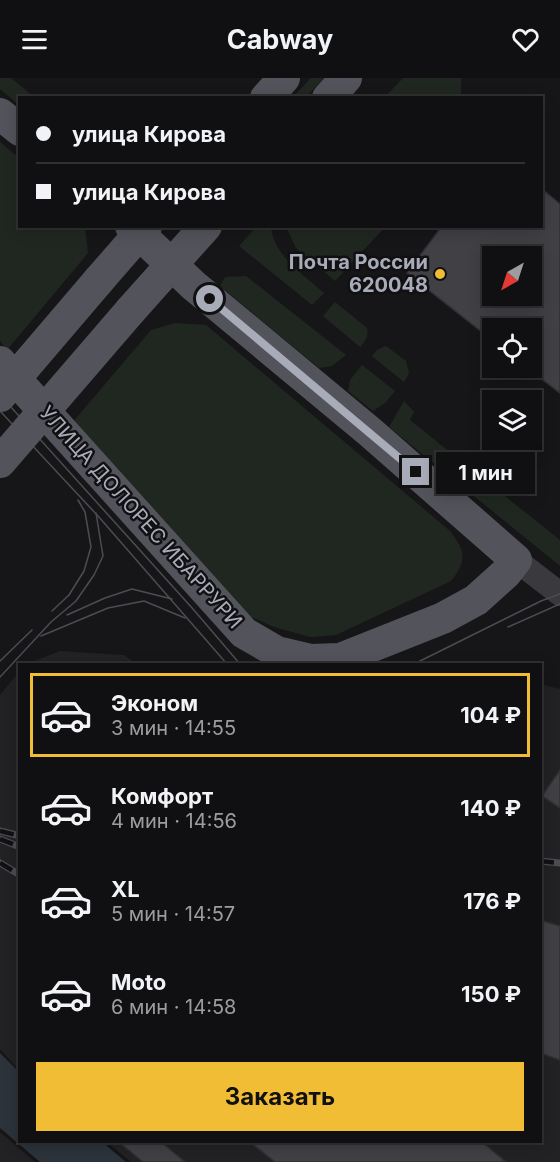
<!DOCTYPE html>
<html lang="ru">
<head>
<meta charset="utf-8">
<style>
  :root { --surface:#101012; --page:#19191b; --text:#f1f3f6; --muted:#9c9d9f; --line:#303032; --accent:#f1bd34 }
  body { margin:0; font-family:Inter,sans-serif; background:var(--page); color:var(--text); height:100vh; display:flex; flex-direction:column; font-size:22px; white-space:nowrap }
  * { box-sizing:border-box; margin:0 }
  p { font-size:20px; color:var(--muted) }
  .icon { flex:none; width:33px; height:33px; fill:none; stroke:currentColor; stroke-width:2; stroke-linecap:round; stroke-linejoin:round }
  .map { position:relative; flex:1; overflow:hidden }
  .side { position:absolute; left:18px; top:585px; width:524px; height:480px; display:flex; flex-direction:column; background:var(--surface); border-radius:0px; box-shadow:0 3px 15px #0003,0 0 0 2px var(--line) }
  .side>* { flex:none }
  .guide { position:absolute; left:18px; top:18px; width:525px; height:132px; border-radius:0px; box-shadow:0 3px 15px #0003,0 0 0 2px var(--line); display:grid; align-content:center; height:132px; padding:0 18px; background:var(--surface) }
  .needle { width:39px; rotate:219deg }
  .controls { position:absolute; left:482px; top:168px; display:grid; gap:12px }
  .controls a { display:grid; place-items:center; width:60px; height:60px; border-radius:0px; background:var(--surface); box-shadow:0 3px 15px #0003,0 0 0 2px var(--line); font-size:30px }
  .end { position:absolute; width:27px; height:27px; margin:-14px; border:8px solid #a8abb8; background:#111; box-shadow:0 0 0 3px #111 }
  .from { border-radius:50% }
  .bubble { position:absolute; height:42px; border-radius:0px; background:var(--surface); box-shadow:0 3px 15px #0003,0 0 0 2px var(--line); font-size:20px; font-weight:700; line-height:42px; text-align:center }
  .guide b { display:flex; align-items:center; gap:21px; height:57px; font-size:22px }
  .guide b+b { border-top:2px solid var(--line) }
  .guide i { width:15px; height:15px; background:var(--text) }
  ul { padding:10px 0 0; list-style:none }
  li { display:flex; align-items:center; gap:18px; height:84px; margin:0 12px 9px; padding:0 6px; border:3px solid transparent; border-radius:0px }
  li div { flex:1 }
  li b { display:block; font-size:22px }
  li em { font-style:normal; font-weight:700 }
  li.on { border-color:var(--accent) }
  li>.icon { width:54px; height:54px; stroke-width:1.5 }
  .cta { display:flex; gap:12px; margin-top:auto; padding:12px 18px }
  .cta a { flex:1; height:69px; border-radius:0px; background:var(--accent); color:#111; font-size:24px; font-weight:700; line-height:69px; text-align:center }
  header { display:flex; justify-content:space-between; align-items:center; height:78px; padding:0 18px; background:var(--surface); font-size:27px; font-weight:700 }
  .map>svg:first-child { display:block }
  .built { fill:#222225 }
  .green { fill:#202721 }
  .water { fill:#2c333b }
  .building { fill:#404045; stroke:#303034; stroke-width:1.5; fill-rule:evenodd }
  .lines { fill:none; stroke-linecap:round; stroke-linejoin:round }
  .minor { stroke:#39393e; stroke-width:24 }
  .major { stroke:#53545b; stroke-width:32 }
  .tram { stroke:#4c4d53; stroke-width:1.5 }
  .rail-casing { stroke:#4c4d53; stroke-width:7 }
  .rail { stroke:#111113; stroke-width:4.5; stroke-dasharray:14; stroke-linecap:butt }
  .major-bridge { stroke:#53545b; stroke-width:32 }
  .route { stroke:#a8abb8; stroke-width:8 }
  .poi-dot { fill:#f1bd34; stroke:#111113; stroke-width:2 }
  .labels { text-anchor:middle; stroke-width:5; stroke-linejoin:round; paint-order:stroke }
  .poi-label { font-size:20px; font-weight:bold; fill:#a8abb8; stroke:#111113; text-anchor:end }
  .street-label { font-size:20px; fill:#a8abb8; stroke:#111113 }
</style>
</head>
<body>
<header><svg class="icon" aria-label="menu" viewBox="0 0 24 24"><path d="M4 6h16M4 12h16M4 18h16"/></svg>Cabway<svg class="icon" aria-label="heart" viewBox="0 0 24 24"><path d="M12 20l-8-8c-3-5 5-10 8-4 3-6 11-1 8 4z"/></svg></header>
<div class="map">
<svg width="560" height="1084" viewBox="0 0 560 1084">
  <rect width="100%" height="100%" fill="#161618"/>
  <!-- built -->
  <g class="built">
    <polygon points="60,573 124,577 137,586 27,586"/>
    <polygon points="19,594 19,992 0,971 0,617"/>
    <polygon points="540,606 560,611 560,1084 131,1084 107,1064 540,1064"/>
    <polygon points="0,1054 35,1084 0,1084"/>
  </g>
  <!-- green -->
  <g class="green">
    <polygon points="0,0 11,0 34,19 20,20 19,27 0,11"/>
    <polygon points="311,0 324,0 306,19 293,19"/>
    <polygon points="403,0 461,0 461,19 385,19"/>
    <polygon points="0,64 19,80 20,148 85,149 88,175 7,272 0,263"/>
    <path d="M256 149H271C274 178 303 196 324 215L312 227 239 168Z"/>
    <polygon points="286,149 385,149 335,203 296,170"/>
    <polygon points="246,198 346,277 332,288 319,290 220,208 225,199"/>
    <path d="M335 224 367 250C369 258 365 263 360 269L323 238Z"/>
    <path d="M175 245 206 247 450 453C466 474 467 482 451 503L336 557 310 559 274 549 245 536 72 345 151 252Z"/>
    <polygon points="386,268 406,283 409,295 404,304 372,278 377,272"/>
    <polygon points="362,287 395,313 385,325 373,333 348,313 350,302"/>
    <polygon points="404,323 414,334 410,342 560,462 560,488 389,349"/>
  </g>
  <!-- water -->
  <polygon class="water" points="0,975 19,994 20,1064 102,1064 126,1084 40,1084 0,1050"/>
  <!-- building -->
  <g class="building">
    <path d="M542 111 560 126V315L531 293V250H492V262L407 195 442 148H542ZM492 178H531V218H492Z"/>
    <polygon points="560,692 560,730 542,718"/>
    <polygon points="540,842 560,848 560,982 540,975"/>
    <polygon points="119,1064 161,1064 185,1084 143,1084"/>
    <polygon points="250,1064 482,1064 506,1084 275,1084"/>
  </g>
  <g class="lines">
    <!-- minor -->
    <polyline class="minor" points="516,482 560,516"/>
    <!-- major -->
    <g class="major">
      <polyline points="266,20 284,0"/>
      <polyline points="328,20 346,0"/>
      <polyline points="0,36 20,52"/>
      <polyline points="99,202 146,148"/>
      <polyline points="131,232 206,148"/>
      <polyline points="0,284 244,555 277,574 311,582 340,581 443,540 476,522 506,495 516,482 370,354 193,207 131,148"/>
    </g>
    <!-- tram -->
    <g class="tram">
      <polyline points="0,317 193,531 240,586"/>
      <polyline points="0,333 98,438 227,586"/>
      <polyline points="52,533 69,517 84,493 91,469 85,434 78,422"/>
      <polyline points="67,537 105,520 132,511 172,521"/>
      <polyline points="508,549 560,526"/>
      <polyline points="41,558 108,530 144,523 185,540"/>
      <polyline points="0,583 32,552"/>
      <polyline points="414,586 541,523 560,516"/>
      <polyline points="0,599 51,544 76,523 94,497 103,478 96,435"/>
    </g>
    <defs>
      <g id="rail">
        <polyline points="0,753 20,758"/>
        <polyline points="0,761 20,769"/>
        <polyline points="540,783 560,785"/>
        <polyline points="0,785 20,797"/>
      </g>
    </defs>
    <!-- rail casing -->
    <use href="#rail" class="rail-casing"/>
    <!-- rail -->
    <use href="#rail" class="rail"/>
    <!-- major-bridge -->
    <g class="major-bridge">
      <polyline points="0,318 99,202"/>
      <polyline points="0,384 131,232"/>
    </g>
  </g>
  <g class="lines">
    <!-- route -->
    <polyline class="route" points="210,221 416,394"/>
  </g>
  <!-- markers -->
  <circle class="poi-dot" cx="440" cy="196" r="6"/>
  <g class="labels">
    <!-- poi labels -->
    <g class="poi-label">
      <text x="428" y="191">Почта России<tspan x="428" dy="23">620048</tspan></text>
    </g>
    <!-- street labels -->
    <g class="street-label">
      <text transform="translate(141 439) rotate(48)" y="7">УЛИЦА ДОЛОРЕС ИБАРРУРИ</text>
    </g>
  </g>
</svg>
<div class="controls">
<a><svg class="needle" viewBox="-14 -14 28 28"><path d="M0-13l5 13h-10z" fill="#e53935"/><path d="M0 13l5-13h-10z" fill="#9c9d9f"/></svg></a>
<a><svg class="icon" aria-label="locate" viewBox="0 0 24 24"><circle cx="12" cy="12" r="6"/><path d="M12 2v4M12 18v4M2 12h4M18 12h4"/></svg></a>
<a><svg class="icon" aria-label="layers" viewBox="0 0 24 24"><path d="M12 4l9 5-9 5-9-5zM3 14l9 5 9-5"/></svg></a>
</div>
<i class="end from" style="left:210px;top:221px"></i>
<i class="end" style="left:416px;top:394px"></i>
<div class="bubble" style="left:436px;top:374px;width:99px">1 мин</div>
<div class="guide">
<b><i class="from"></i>улица Кирова</b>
<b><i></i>улица Кирова</b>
</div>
<section class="side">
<ul>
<li class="on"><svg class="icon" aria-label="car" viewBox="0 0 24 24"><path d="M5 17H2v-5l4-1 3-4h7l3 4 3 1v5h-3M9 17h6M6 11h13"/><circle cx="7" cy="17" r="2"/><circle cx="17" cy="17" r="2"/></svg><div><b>Эконом</b><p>3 мин · 14:55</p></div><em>104 ₽</em></li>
<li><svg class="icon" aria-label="car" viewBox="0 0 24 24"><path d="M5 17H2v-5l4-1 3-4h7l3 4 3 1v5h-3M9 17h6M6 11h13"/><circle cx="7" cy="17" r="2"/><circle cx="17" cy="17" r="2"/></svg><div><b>Комфорт</b><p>4 мин · 14:56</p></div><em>140 ₽</em></li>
<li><svg class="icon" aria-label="car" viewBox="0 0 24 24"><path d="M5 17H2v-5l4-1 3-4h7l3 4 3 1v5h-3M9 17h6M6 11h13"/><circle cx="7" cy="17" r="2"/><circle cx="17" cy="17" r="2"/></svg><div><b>XL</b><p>5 мин · 14:57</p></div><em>176 ₽</em></li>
<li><svg class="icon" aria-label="car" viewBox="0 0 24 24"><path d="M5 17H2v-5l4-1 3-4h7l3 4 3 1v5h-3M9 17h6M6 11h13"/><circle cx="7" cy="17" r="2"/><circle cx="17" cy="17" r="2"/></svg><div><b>Moto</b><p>6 мин · 14:58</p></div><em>150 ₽</em></li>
</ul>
<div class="cta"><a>Заказать</a></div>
</section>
</div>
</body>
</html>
